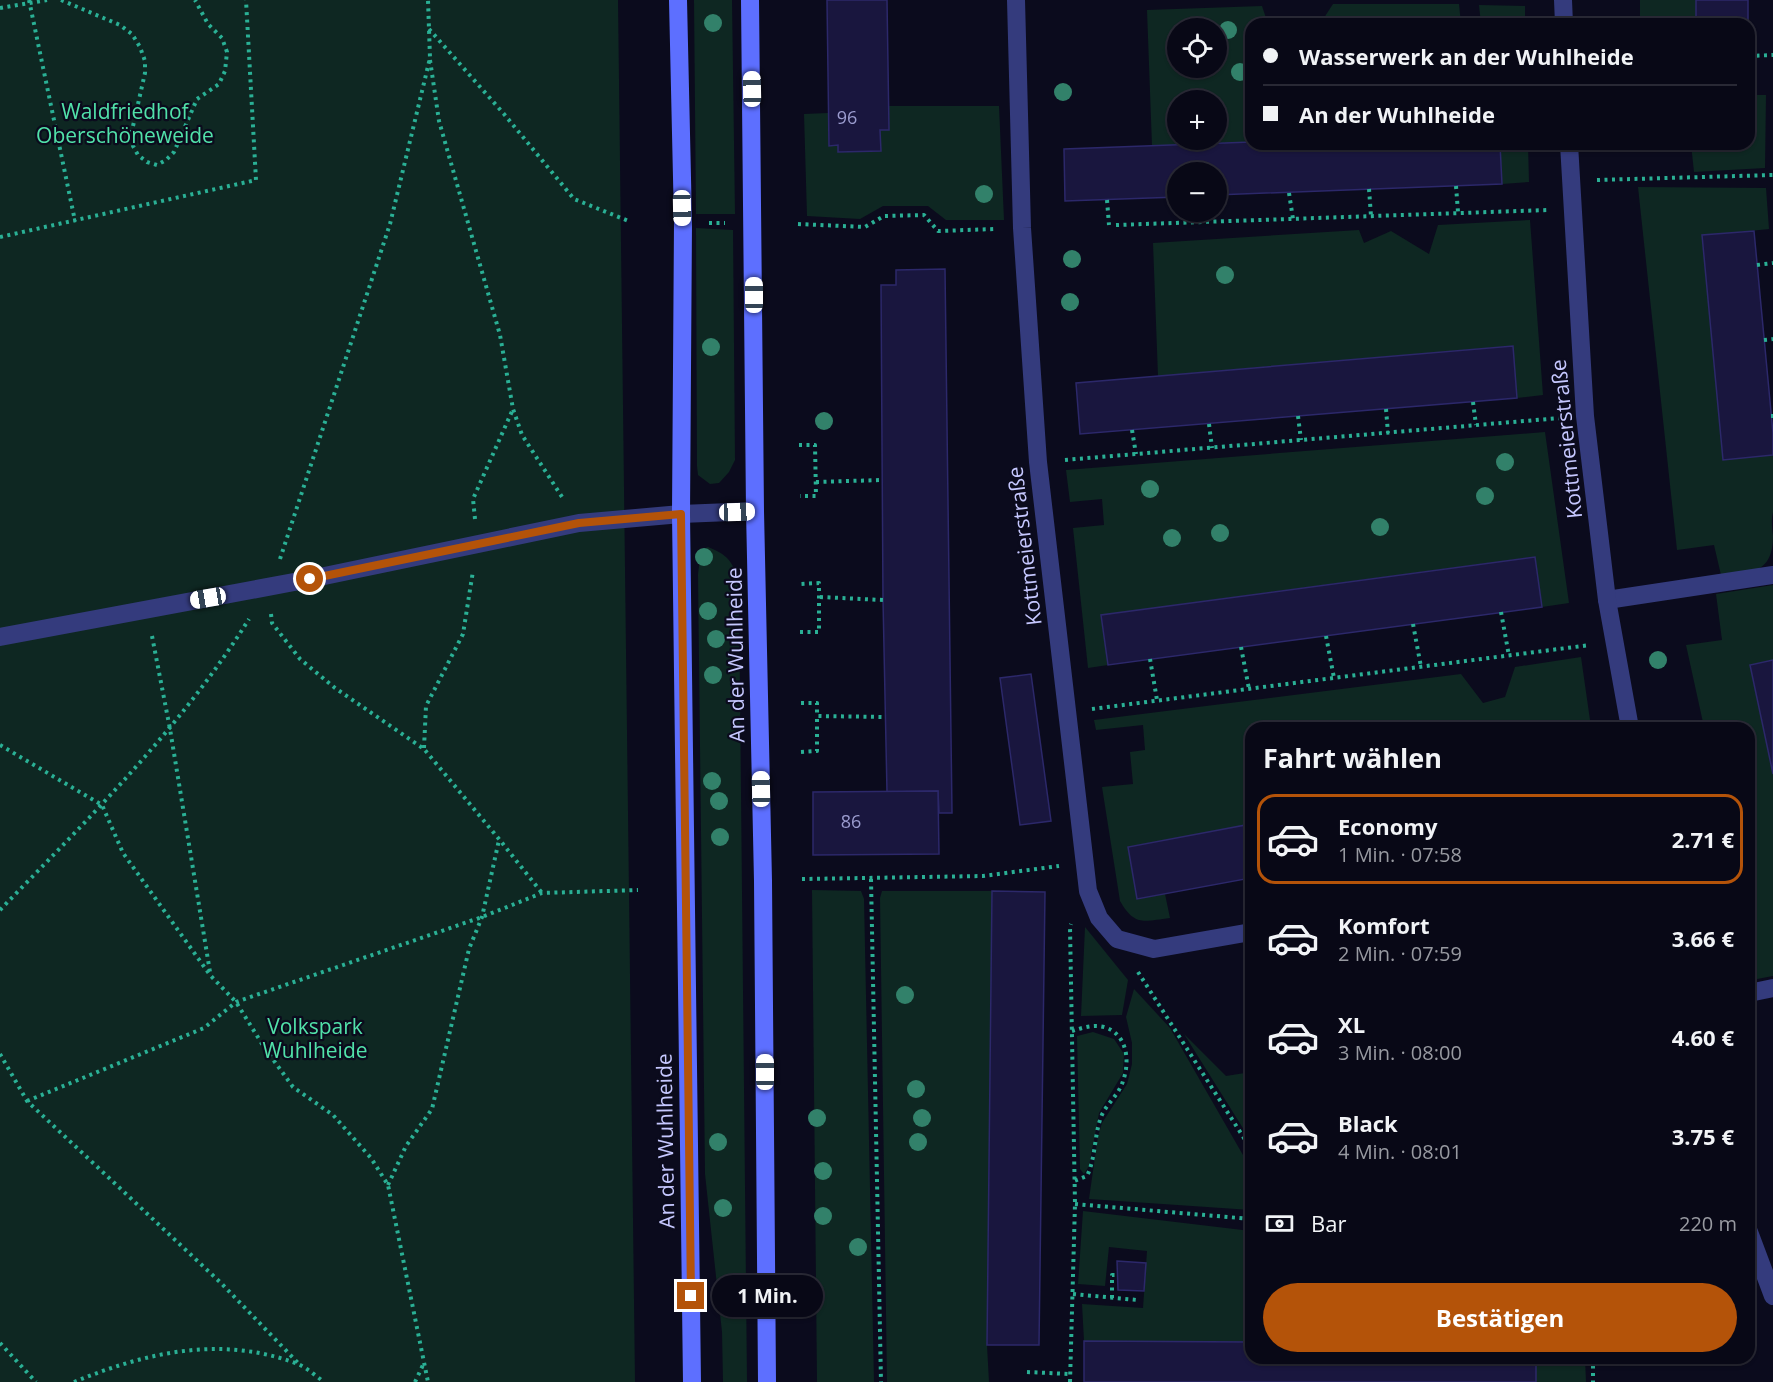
<!DOCTYPE html>
<html lang="de">
<head>
<meta charset="utf-8">
<style>
  :root { --surface:#080816; --page:#11111f; --text:#f1f3f6; --muted:#989aa1; --line:#292935; --accent:#b45309 }
  body { margin:0; font-family:"Open Sans",sans-serif; background:var(--page); color:var(--text); height:100vh; display:flex; flex-direction:column; font-size:22px; white-space:nowrap }
  * { box-sizing:border-box; margin:0 }
  p { font-size:20px; color:var(--muted) }
  .icon { flex:none; width:33px; height:33px; fill:none; stroke:currentColor; stroke-width:2; stroke-linecap:round; stroke-linejoin:round }
  .map { position:relative; flex:1; overflow:hidden }
  .drawer { position:absolute; left:1245px; top:722px; width:510px; height:642px; display:flex; flex-direction:column; background:var(--surface); border-radius:18px; box-shadow:0 2px 4px #0004,0 0 0 2px var(--line) }
  .drawer>* { flex:none }
  .top-card { position:absolute; left:1245px; top:18px; width:510px; height:132px; border-radius:18px; box-shadow:0 2px 4px #0004,0 0 0 2px var(--line); display:grid; align-content:center; height:132px; padding:0 18px; background:var(--surface) }
  .buttons { position:absolute; left:1167px; top:18px; display:grid; gap:12px }
  .buttons a { display:grid; place-items:center; width:60px; height:60px; border-radius:50%; background:var(--surface); box-shadow:0 2px 4px #0004,0 0 0 2px var(--line); font-size:30px }
  .end { position:absolute; width:27px; height:27px; margin:-14px; border:8px solid #b45309; background:#fff; box-shadow:0 0 0 3px #fff }
  .from { border-radius:50% }
  .bubble { position:absolute; height:42px; border-radius:21px; background:var(--surface); box-shadow:0 2px 4px #0004,0 0 0 2px var(--line); font-size:20px; font-weight:700; line-height:42px; text-align:center }
  .car { position:absolute; width:18px; height:36px; margin:-18px -9px; border-radius:8px; box-shadow:0 0 4px 2px #0007; background:linear-gradient(#fff 24%,#345 0 40%,#fff 0 76%,#345 0 86%,#fff 0) }
  .top-card b { display:flex; align-items:center; gap:21px; height:57px; font-size:22px }
  .top-card b+b { border-top:2px solid var(--line) }
  .top-card i { width:15px; height:15px; background:var(--text) }
  ul { padding:0; list-style:none }
  li { display:flex; align-items:center; gap:18px; height:90px; margin:0 12px 9px; padding:0 6px; border:3px solid transparent; border-radius:18px }
  li div { flex:1 }
  li b { display:block; font-size:22px }
  li em { font-style:normal; font-weight:700 }
  li.on { border-color:var(--accent) }
  li>.icon { width:54px; height:54px; stroke-width:1.5 }
  h2 { padding:0 18px; font-size:27px; line-height:72px }
  .pay { display:flex; align-items:center; gap:15px; height:66px; padding:0 18px; font-size:22px }
  .pay p { margin-inline-start:auto }
  .primary-button { display:flex; gap:12px; margin-top:auto; padding:12px 18px }
  .primary-button a { flex:1; height:69px; border-radius:36px; background:var(--accent); color:#fff; font-size:24px; font-weight:700; line-height:69px; text-align:center }
  .map>svg:first-child { display:block }
  .green { fill:#0e2722; fill-rule:evenodd }
  .building { fill:#19163e; stroke:#2c286a; stroke-width:1.5 }
  .lines { fill:none; stroke-linecap:round; stroke-linejoin:round }
  .path { stroke:#2ab095; stroke-width:4; stroke-dasharray:3 4.5; stroke-linecap:butt }
  .lane { stroke:#343b7d; stroke-width:18 }
  .street { stroke:#343b7d; stroke-width:18 }
  .secondary { stroke:#5d6fff; stroke-width:18 }
  .tree { fill:#32816a }
  .route { stroke:#b45309; stroke-width:8 }
  .labels { text-anchor:middle; stroke-width:4.5; stroke-linejoin:round; paint-order:stroke }
  .number-label { font-size:18px; fill:#9b9ccf }
  .park-label { font-size:21px; fill:#51e1a9; stroke:#0b0b1d }
  .street-label { font-size:21px; fill:#c6c8ff; stroke:#0b0b1d }
</style>
</head>
<body>
<div class="map">
<svg width="1773" height="1382" viewBox="0 0 1773 1382">
  <rect width="100%" height="100%" fill="#0b0b1d"/>
  <!-- green -->
  <g class="green">
    <polygon points="0,0 618,0 635,1382 0,1382"/>
    <polygon points="694,0 732,0 735,214 696,214"/>
    <rect x="1640" y="0" width="56" height="24"/>
    <polygon points="1333,4 1459,4 1461,24 1320,24"/>
    <polygon points="1479,5 1525,6 1525,24 1481,24"/>
    <path d="M1262 6 1268 24H1251V142L1152 146 1147 10ZM1178 28H1216V68H1178ZM1178 100H1216V140H1178Z"/>
    <polygon points="1749,95 1766,95 1765,168 1694,172 1691,144 1749,144"/>
    <polygon points="889,106 999,106 1004,220 946,220 928,206 883,206 860,219 807,216 804,114 828,113 829,145 838,145 838,152 880,151 880,130 889,129"/>
    <polygon points="1500,144 1528,144 1529,182 1502,184"/>
    <path d="M1638 187 1766 188 1769 229 1702 236 1723 459 1773 455V512C1771 521 1772 527 1773 536 1773 574 1750 573 1721 575L1714 545 1677 550Z"/>
    <polygon points="1530,220 1543,395 1517,398 1512,346 1158,376 1153,243 1359,230 1364,243 1391,231 1429,254 1438,225"/>
    <polygon points="696,228 733,230 735,460 729,472 719,483 710,484 698,475 697,466"/>
    <polygon points="1545,432 1569,603 1542,607 1534,557 1101,615 1108,665 1088,668 1073,528 1104,525 1102,499 1070,502 1066,470"/>
    <path d="M708 547C735 557 736 570 739 596L747 1382H723L722 1332 705 1174 698 574 701 550Z"/>
    <polygon points="1773,585 1773,660 1750,665 1773,774 1773,976 1757,979 1749,943 1749,728 1704,727 1686,645 1722,640 1716,594"/>
    <path d="M1581 657 1591 727 1251 728V824L1128 847 1137 898 1165 894 1170 918C1144 921 1135 927 1120 901L1102 787 1133 784 1130 752 1145 750 1143 725 1096 730 1094 720 1461 674 1483 703 1505 697 1515 667Z"/>
    <polygon points="812,890 861,891 864,899 874,1382 817,1382"/>
    <polygon points="882,891 992,891 987,1345 989,1382 887,1382 880,898"/>
    <polygon points="1085,927 1128,980 1122,1015 1081,1016"/>
    <polygon points="1134,989 1170,1028 1251,1169 1251,1210 1089,1199 1098,1136 1102,1123 1127,1084 1132,1064 1132,1043 1126,1017"/>
    <polygon points="1093,1032 1114,1039 1124,1054 1123,1073 1099,1113 1089,1166 1084,1174 1080,1169 1077,1036"/>
    <polygon points="1184,1034 1226,1076 1251,1072 1251,1141"/>
    <polygon points="1083,1211 1251,1231 1251,1342 1084,1341 1082,1304 1143,1308 1147,1251 1109,1247 1105,1286 1078,1284"/>
    <polygon points="1536,1358 1585,1358 1586,1382 1536,1382"/>
  </g>
  <!-- building -->
  <g class="building">
    <polygon points="827,0 887,0 889,130 880,130 881,151 838,152 838,145 829,146"/>
    <rect x="1696" y="0" width="52" height="24"/>
    <polygon points="1251,142 1251,144 1500,144 1502,184 1216,195 1216,172 1178,172 1178,197 1065,201 1064,149"/>
    <polygon points="1754,231 1773,433 1773,455 1723,460 1702,235"/>
    <polygon points="945,269 952,813 939,813 938,791 887,792 883,600 881,285 896,285 896,270"/>
    <polygon points="1513,346 1517,398 1080,434 1076,383"/>
    <polygon points="1535,557 1542,607 1108,665 1101,615"/>
    <polygon points="1773,660 1773,774 1750,665"/>
    <polygon points="1031,674 1051,821 1020,825 1000,678"/>
    <polygon points="938,791 939,854 813,855 813,792"/>
    <polygon points="1251,824 1251,878 1137,899 1128,847"/>
    <polygon points="992,891 1045,892 1039,1345 987,1345"/>
    <polygon points="1117,1261 1146,1263 1144,1291 1118,1290"/>
    <polygon points="1084,1341 1251,1342 1251,1358 1536,1358 1536,1382 1084,1382"/>
  </g>
  <g class="lines">
    <!-- path -->
    <g class="path">
      <polyline points="29,0 75,221"/>
      <polyline points="61,0 120,25 132,34 140,47 145,61 145,73 131,135 133,146 138,155 147,162 157,165 166,160 174,152 197,99 219,84 225,71 227,52 222,38 208,24 195,0"/>
      <polyline points="0,8 47,0"/>
      <polyline points="429,29 504,114 574,199 631,222"/>
      <polyline points="1749,56 1773,55"/>
      <polyline points="430,60 439,121 500,335 513,409 522,435 564,500"/>
      <polyline points="1597,180 1773,175"/>
      <polyline points="1456,186 1458,212"/>
      <polyline points="1369,189 1371,216"/>
      <polyline points="1289,193 1293,219"/>
      <polyline points="1107,200 1109,225"/>
      <polyline points="1195,212 1196,222"/>
      <polyline points="709,223 725,223"/>
      <polyline points="798,224 865,227 884,216 924,215 938,231 995,229"/>
      <polyline points="1116,225 1547,210"/>
      <polyline points="0,237 256,180 246,0"/>
      <polyline points="1757,265 1773,263"/>
      <polyline points="1764,340 1773,339"/>
      <polyline points="1473,402 1476,425"/>
      <polyline points="1386,409 1388,433"/>
      <polyline points="1298,416 1301,440"/>
      <polyline points="1771,416 1773,416"/>
      <polyline points="1209,424 1212,448"/>
      <polyline points="1132,430 1136,454"/>
      <polyline points="799,445 815,445 816,496 800,496"/>
      <polyline points="1065,460 1560,418"/>
      <polyline points="816,482 882,480"/>
      <polyline points="475,519 473,499 513,409"/>
      <polyline points="280,559 390,224 430,58 428,0"/>
      <polyline points="820,597 883,600"/>
      <polyline points="1501,612 1509,656"/>
      <polyline points="271,614 272,623 300,659 335,688 424,749 499,839 542,893"/>
      <polyline points="1413,624 1421,667"/>
      <polyline points="800,632 819,632 819,583 800,584"/>
      <polyline points="152,636 170,729 210,972"/>
      <polyline points="1326,636 1334,678"/>
      <polyline points="1241,647 1249,689"/>
      <polyline points="1150,659 1157,700"/>
      <polyline points="801,703 817,703 817,716"/>
      <polyline points="1092,709 1590,645"/>
      <polyline points="0,745 102,805 123,853 210,975 236,1002 264,1047 293,1087 333,1115 371,1158 388,1185 428,1382"/>
      <polyline points="424,748 426,706 463,634 473,571"/>
      <polyline points="801,752 817,751 817,716 886,717"/>
      <polyline points="802,879 983,876 1059,866"/>
      <polyline points="871,879 881,1382"/>
      <path d="M0 910C89 818 181 728 249 619"/>
      <polyline points="1138,972 1251,1149"/>
      <path d="M1072 1031C1082 1028 1093 1024 1104 1027 1128 1034 1130 1062 1123 1081 1119 1095 1106 1104 1101 1117 1094 1136 1096 1157 1087 1176L1074 1181"/>
      <polyline points="0,1054 27,1101 221,1283 300,1365"/>
      <polyline points="27,1101 204,1028 236,1002 482,917 542,893 638,890"/>
      <polyline points="388,1185 406,1146 432,1109 469,949 482,917 499,840"/>
      <polyline points="1075,1204 1251,1219"/>
      <polyline points="1073,1294 1137,1300"/>
      <polyline points="1112,1298 1112,1275 1118,1275"/>
      <polyline points="0,1343 36,1382"/>
      <polyline points="1593,1358 1593,1382"/>
      <polyline points="1027,1372 1070,1374"/>
      <path d="M74 1382C147 1352 222 1335 298 1364 307 1368 316 1376 324 1382"/>
      <polyline points="415,1382 423,1365"/>
      <polyline points="1070,1382 1075,1204 1070,927 1071,924"/>
    </g>
    <!-- lane -->
    <g class="lane">
      <polyline points="1016,0 1022,228 1038,462 1088,891 1099,918 1117,939 1154,949 1251,932"/>
      <polyline points="1607,600 1773,575"/>
      <polyline points="0,637 310,579 579,523 681,514 755,511"/>
      <polyline points="1749,993 1773,988"/>
    </g>
    <!-- street -->
    <g class="street">
      <polyline points="1563,0 1564,24"/>
      <polyline points="1569,144 1585,416 1607,600 1630,728"/>
      <polyline points="1749,1232 1773,1296"/>
    </g>
    <!-- secondary -->
    <g class="secondary">
      <polyline points="678,0 683,222 681,514 692,1382"/>
      <polyline points="750,0 755,511 763,881 767,1382"/>
    </g>
  </g>
  <!-- trees -->
  <g class="tree">
    <circle cx="713" cy="23" r="9"/>
    <circle cx="1228" cy="30" r="9"/>
    <circle cx="1240" cy="72" r="9"/>
    <circle cx="1063" cy="92" r="9"/>
    <circle cx="984" cy="194" r="9"/>
    <circle cx="1072" cy="259" r="9"/>
    <circle cx="1225" cy="275" r="9"/>
    <circle cx="1070" cy="302" r="9"/>
    <circle cx="711" cy="347" r="9"/>
    <circle cx="824" cy="421" r="9"/>
    <circle cx="1505" cy="462" r="9"/>
    <circle cx="1150" cy="489" r="9"/>
    <circle cx="1485" cy="496" r="9"/>
    <circle cx="1380" cy="527" r="9"/>
    <circle cx="1220" cy="533" r="9"/>
    <circle cx="1172" cy="538" r="9"/>
    <circle cx="704" cy="557" r="9"/>
    <circle cx="708" cy="611" r="9"/>
    <circle cx="716" cy="639" r="9"/>
    <circle cx="1658" cy="660" r="9"/>
    <circle cx="713" cy="675" r="9"/>
    <circle cx="712" cy="781" r="9"/>
    <circle cx="719" cy="801" r="9"/>
    <circle cx="720" cy="837" r="9"/>
    <circle cx="905" cy="995" r="9"/>
    <circle cx="916" cy="1089" r="9"/>
    <circle cx="817" cy="1118" r="9"/>
    <circle cx="922" cy="1118" r="9"/>
    <circle cx="718" cy="1142" r="9"/>
    <circle cx="918" cy="1142" r="9"/>
    <circle cx="823" cy="1171" r="9"/>
    <circle cx="723" cy="1208" r="9"/>
    <circle cx="823" cy="1216" r="9"/>
    <circle cx="858" cy="1247" r="9"/>
    <circle cx="733" cy="1295" r="9"/>
  </g>
  <g class="lines">
    <!-- route -->
    <polyline class="route" points="310,579 579,523 681,514 691,1296"/>
  </g>
  <g class="labels">
    <!-- number labels -->
    <g class="number-label">
      <text x="847" y="124">96</text>
      <text x="851" y="828">86</text>
    </g>
    <!-- park labels -->
    <g class="park-label">
      <text x="125" y="119">Waldfriedhof<tspan x="125" dy="24">Oberschöneweide</tspan></text>
      <text x="315" y="1034">Volkspark<tspan x="315" dy="24">Wuhlheide</tspan></text>
    </g>
    <!-- street labels -->
    <g class="street-label">
      <text transform="translate(1567 439) rotate(-96)" y="7">Kottmeierstraße</text>
      <text transform="translate(1025 546) rotate(-97)" y="7">Kottmeierstraße</text>
      <text transform="translate(736 655) rotate(-91)" y="7">An der Wuhlheide</text>
      <text transform="translate(666 1141) rotate(-91)" y="7">An der Wuhlheide</text>
    </g>
  </g>
</svg>
<div class="buttons">
<a><svg class="icon" aria-label="locate" viewBox="0 0 24 24"><circle cx="12" cy="12" r="6"/><path d="M12 2v4M12 18v4M2 12h4M18 12h4"/></svg></a>
<a>+</a>
<a>−</a>
</div>
<i class="end from" style="left:310px;top:579px"></i>
<i class="end" style="left:691px;top:1296px"></i>
<div class="bubble" style="left:712px;top:1275px;width:111px">1 Min.</div>
<i class="car" style="left:752px;top:89px;rotate:359deg"></i>
<i class="car" style="left:682px;top:208px;rotate:179deg"></i>
<i class="car" style="left:754px;top:295px;rotate:0deg"></i>
<i class="car" style="left:737px;top:512px;rotate:88deg"></i>
<i class="car" style="left:208px;top:598px;rotate:260deg"></i>
<i class="car" style="left:761px;top:789px;rotate:359deg"></i>
<i class="car" style="left:765px;top:1072px;rotate:0deg"></i>
<div class="top-card">
<b><i class="from"></i>Wasserwerk an der Wuhlheide</b>
<b><i></i>An der Wuhlheide</b>
</div>
<section class="drawer">
<h2>Fahrt wählen</h2>
<ul>
<li class="on"><svg class="icon" aria-label="car" viewBox="0 0 24 24"><path d="M5 17H2v-5l4-1 3-4h7l3 4 3 1v5h-3M9 17h6M6 11h13"/><circle cx="7" cy="17" r="2"/><circle cx="17" cy="17" r="2"/></svg><div><b>Economy</b><p>1 Min. · 07:58</p></div><em>2.71 €</em></li>
<li><svg class="icon" aria-label="car" viewBox="0 0 24 24"><path d="M5 17H2v-5l4-1 3-4h7l3 4 3 1v5h-3M9 17h6M6 11h13"/><circle cx="7" cy="17" r="2"/><circle cx="17" cy="17" r="2"/></svg><div><b>Komfort</b><p>2 Min. · 07:59</p></div><em>3.66 €</em></li>
<li><svg class="icon" aria-label="car" viewBox="0 0 24 24"><path d="M5 17H2v-5l4-1 3-4h7l3 4 3 1v5h-3M9 17h6M6 11h13"/><circle cx="7" cy="17" r="2"/><circle cx="17" cy="17" r="2"/></svg><div><b>XL</b><p>3 Min. · 08:00</p></div><em>4.60 €</em></li>
<li><svg class="icon" aria-label="car" viewBox="0 0 24 24"><path d="M5 17H2v-5l4-1 3-4h7l3 4 3 1v5h-3M9 17h6M6 11h13"/><circle cx="7" cy="17" r="2"/><circle cx="17" cy="17" r="2"/></svg><div><b>Black</b><p>4 Min. · 08:01</p></div><em>3.75 €</em></li>
</ul>
<div class="pay"><svg class="icon" aria-label="cash" viewBox="0 0 24 24"><path d="M3 7h18v10H3z"/><circle cx="12" cy="12" r="2"/></svg>Bar<p>220 m</p></div>
<div class="primary-button"><a>Bestätigen</a></div>
</section>
</div>
</body>
</html>
